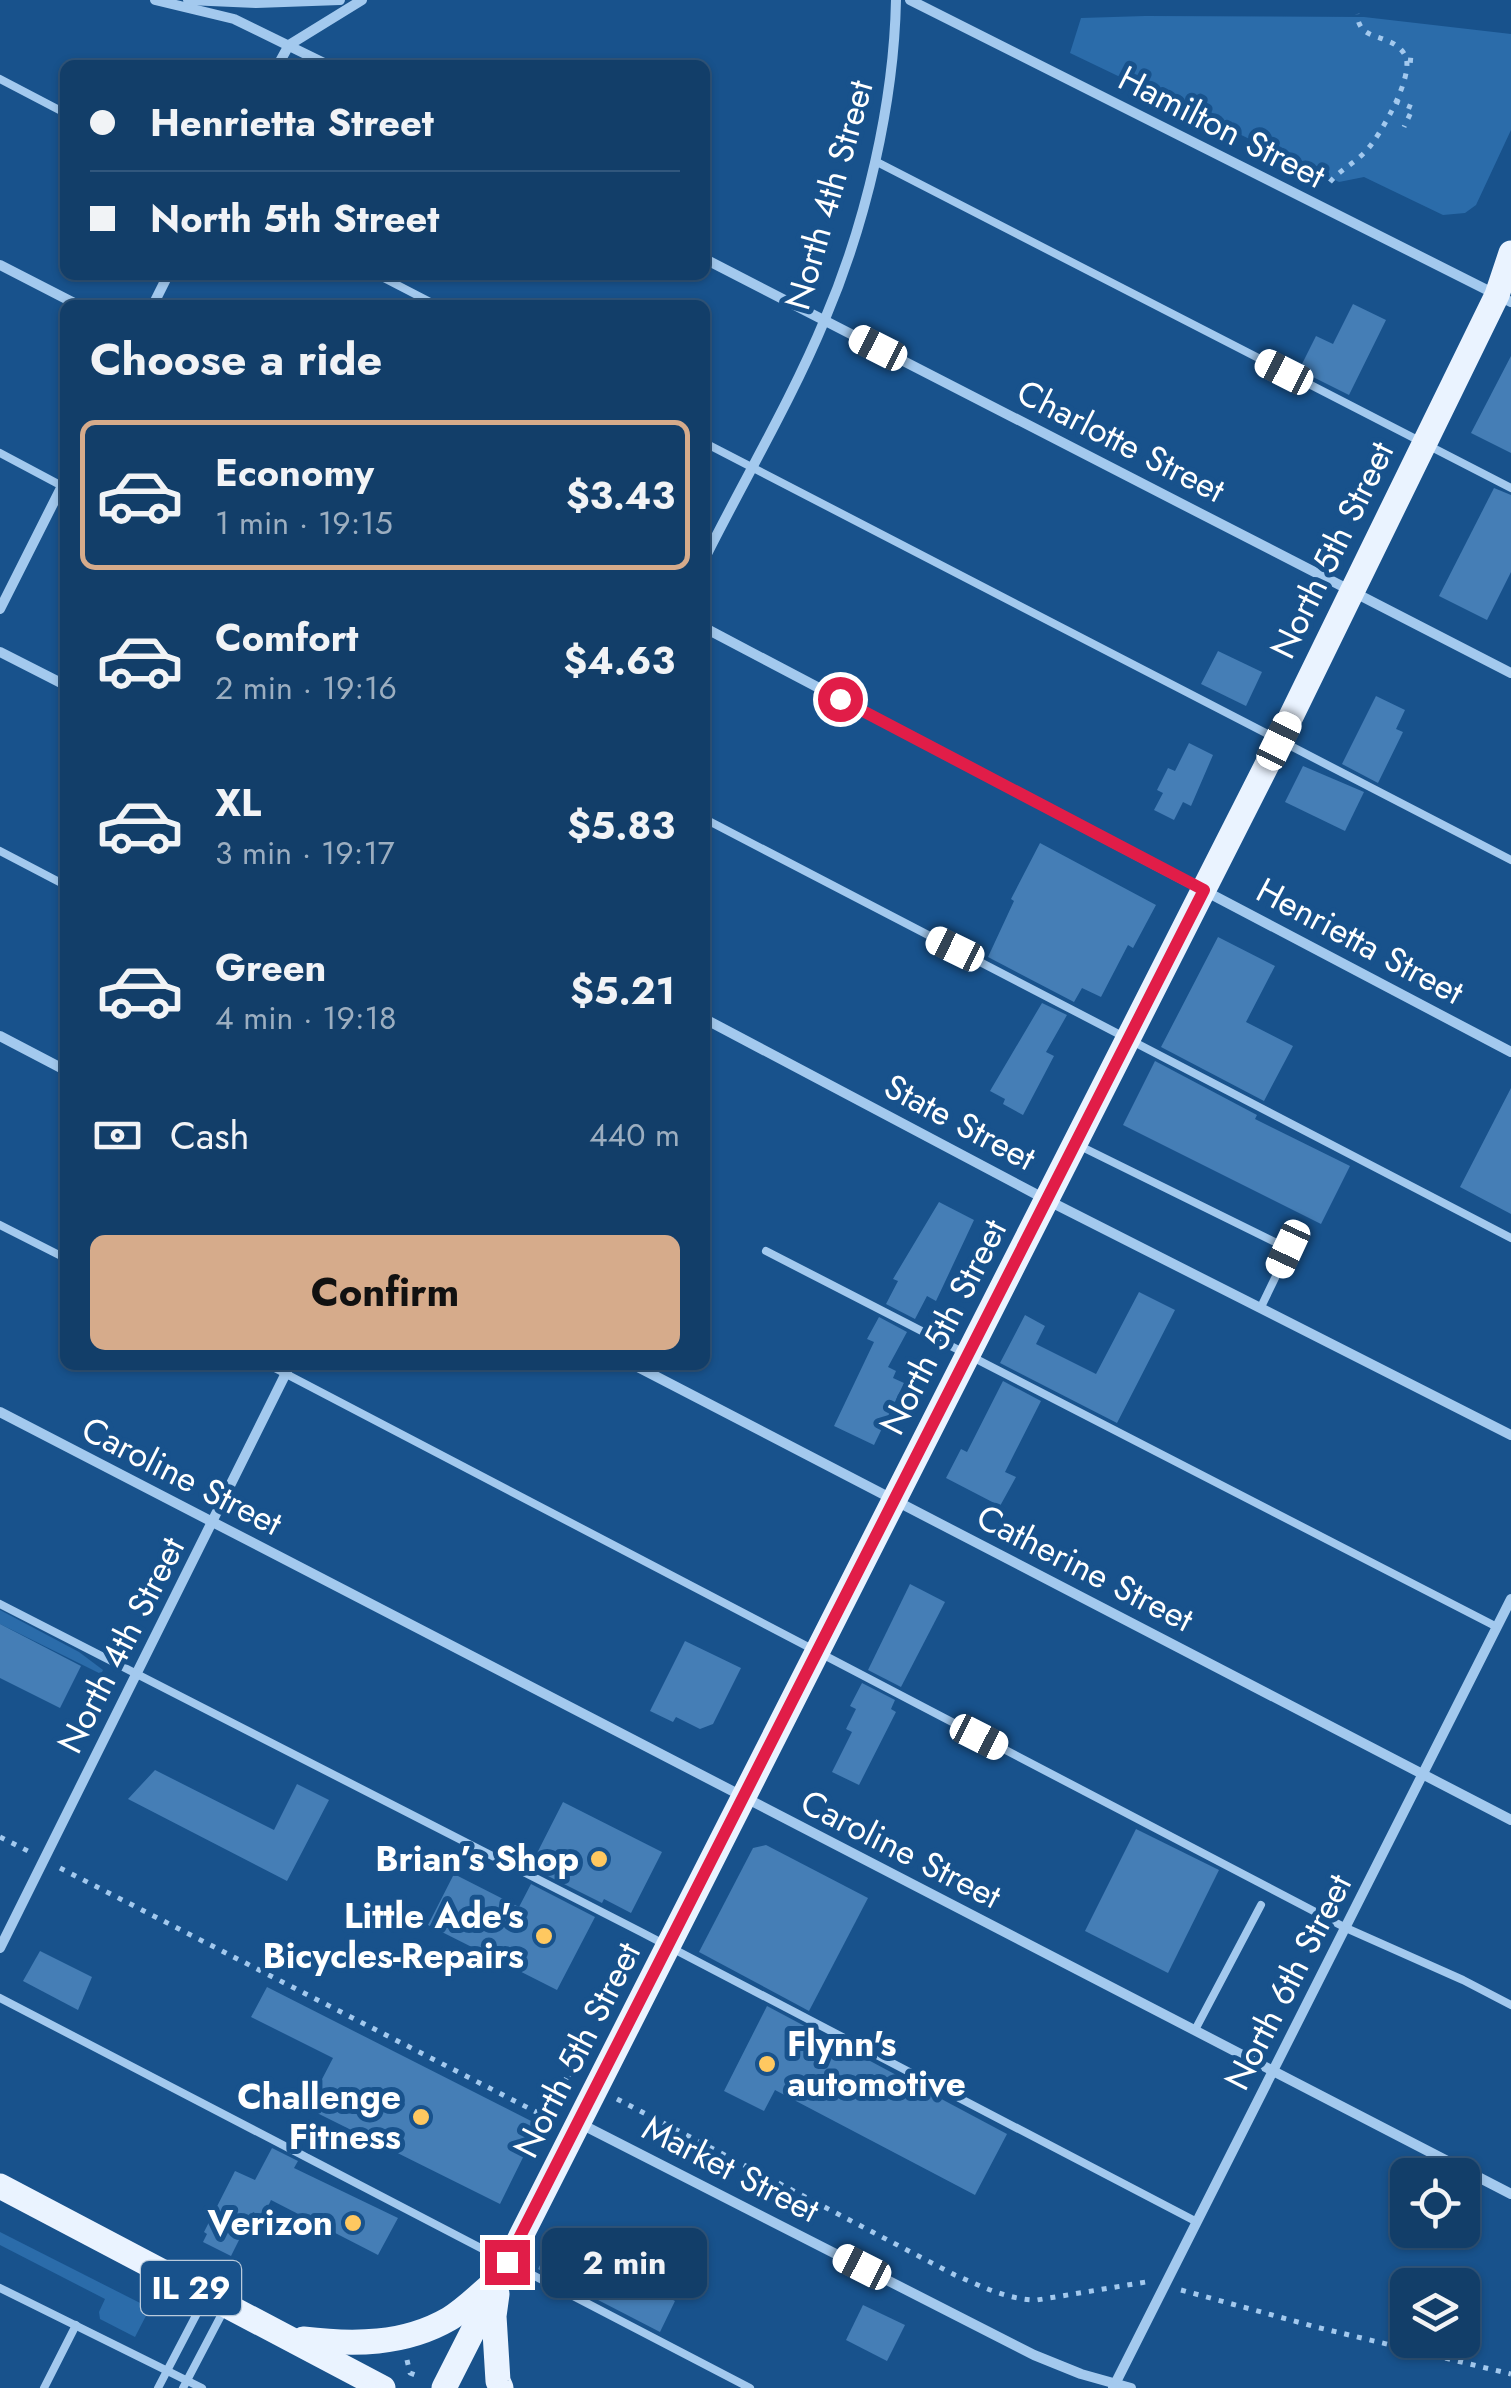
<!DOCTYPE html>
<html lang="en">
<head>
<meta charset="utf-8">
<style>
  :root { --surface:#123e69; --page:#1f4971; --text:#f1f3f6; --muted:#9caec0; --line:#31577d; --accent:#d6ab8b }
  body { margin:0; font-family:Jost,sans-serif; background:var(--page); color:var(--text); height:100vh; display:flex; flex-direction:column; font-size:38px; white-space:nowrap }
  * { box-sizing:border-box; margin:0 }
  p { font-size:32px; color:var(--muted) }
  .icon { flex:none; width:55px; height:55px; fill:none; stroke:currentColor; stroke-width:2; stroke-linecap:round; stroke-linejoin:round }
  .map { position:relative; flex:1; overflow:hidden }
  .sheet { position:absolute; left:60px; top:300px; width:650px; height:1070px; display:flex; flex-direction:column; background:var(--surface); border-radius:15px; box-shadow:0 2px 8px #0004,0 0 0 2px var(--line) }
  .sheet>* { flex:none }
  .top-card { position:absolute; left:60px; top:60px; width:650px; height:220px; border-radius:15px; box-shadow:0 2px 8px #0004,0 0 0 2px var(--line); display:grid; align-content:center; height:220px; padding:0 30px; background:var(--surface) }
  .fabs { position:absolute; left:1390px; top:2158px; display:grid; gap:20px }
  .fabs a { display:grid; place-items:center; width:90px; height:90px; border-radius:15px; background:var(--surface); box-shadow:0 2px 8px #0004,0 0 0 2px var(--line); font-size:50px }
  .end { position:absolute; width:45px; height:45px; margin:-22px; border:12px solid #e11d48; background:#fff; box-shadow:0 0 0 5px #fff }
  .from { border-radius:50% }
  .bubble { position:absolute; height:70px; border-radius:15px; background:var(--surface); box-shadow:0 2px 8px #0004,0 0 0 2px var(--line); font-size:32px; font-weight:700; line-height:70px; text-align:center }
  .car { position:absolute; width:30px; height:60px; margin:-30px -15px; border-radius:12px; box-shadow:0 0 8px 2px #0007; background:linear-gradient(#fff 24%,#345 0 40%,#fff 0 76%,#345 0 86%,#fff 0) }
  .top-card b { display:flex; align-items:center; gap:35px; height:95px; font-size:38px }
  .top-card b+b { border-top:2px solid var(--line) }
  .top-card i { width:25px; height:25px; background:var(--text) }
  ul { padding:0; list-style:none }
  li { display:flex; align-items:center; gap:30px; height:150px; margin:0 20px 15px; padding:0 10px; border:5px solid transparent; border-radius:15px }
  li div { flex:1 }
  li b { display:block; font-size:38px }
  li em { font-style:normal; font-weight:700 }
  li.current { border-color:var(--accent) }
  li>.icon { width:90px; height:90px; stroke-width:1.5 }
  h2 { padding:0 30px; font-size:45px; line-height:120px }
  .pay { display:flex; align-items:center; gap:25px; height:110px; padding:0 30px; font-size:38px }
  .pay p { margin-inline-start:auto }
  .primary-button { display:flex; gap:20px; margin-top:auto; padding:20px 30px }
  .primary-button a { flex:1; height:115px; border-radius:15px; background:var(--accent); color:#111; font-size:40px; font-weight:700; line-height:115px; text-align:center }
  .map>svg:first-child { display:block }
  .green { fill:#2b6caa }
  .building { fill:#457eb6 }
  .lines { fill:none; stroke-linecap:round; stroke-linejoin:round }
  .path { stroke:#a3c9ee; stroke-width:5; stroke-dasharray:5 8; stroke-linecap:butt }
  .service { stroke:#a3c9ee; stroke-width:8 }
  .minor { stroke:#a3c9ee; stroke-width:10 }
  .primary { stroke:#eaf3ff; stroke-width:25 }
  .route { stroke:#e11d48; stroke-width:12 }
  .poi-dot { fill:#ffc860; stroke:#18528c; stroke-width:4 }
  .labels { text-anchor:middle; stroke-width:10; stroke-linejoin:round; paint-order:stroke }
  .shield { fill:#18528c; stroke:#bacbdc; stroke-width:2.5 }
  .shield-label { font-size:32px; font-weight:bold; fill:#fff }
  .street-label { font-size:35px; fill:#fff; stroke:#18528c }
  .poi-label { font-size:35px; font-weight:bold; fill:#fff; stroke:#18528c; text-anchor:end }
</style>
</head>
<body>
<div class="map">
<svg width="1511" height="2388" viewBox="0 0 1511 2388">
  <rect width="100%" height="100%" fill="#18528c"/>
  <!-- green -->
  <g class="green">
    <polygon points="1145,16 1364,17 1511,34 1511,130 1476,205 1465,213 1443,215 1364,177 1339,182 1070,53 1081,18"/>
    <polygon points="0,1610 79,1652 103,1670 101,1674 0,1624"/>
    <polygon points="0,2232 150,2308 135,2337 100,2319 99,2312 105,2299 0,2245"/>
  </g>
  <!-- building -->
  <g class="building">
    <polygon points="1353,304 1386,320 1349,395 1299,370 1316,336 1333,344"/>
    <polygon points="1511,356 1511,453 1471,433"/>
    <polygon points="1494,488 1511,495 1511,572 1487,620 1439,596"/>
    <polygon points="1218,651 1262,672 1246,706 1201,684"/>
    <polygon points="1376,696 1405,710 1396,729 1403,732 1378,783 1342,764"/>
    <polygon points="1189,743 1213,755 1191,806 1183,802 1174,820 1154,810 1163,793 1157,790 1168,768 1175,771"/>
    <polygon points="1303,766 1364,792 1345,831 1285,802"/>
    <polygon points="1040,843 1156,905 1133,948 1128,945 1101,997 1082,988 1074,1002 988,957 1014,901 1011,899"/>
    <polygon points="1218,937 1275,966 1246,1022 1293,1046 1264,1101 1161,1047"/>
    <polygon points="1042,1003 1067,1015 1046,1052 1054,1056 1023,1115 1003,1104 1005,1099 990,1091"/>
    <polygon points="1155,1061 1257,1115 1255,1119 1350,1166 1321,1224 1123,1125"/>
    <polygon points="1511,1088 1511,1214 1460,1187"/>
    <polygon points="939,1202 974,1220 936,1301 927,1296 915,1319 886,1304 898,1281 893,1279"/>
    <polygon points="1139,1292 1175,1310 1117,1423 1000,1363 1025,1315 1045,1326 1036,1344 1096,1374"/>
    <polygon points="879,1317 907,1332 888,1367 896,1371 893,1378 904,1383 874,1445 834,1426 874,1342 867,1339"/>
    <polygon points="1003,1381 1041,1401 1005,1472 1016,1477 1000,1506 946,1478 961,1449 967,1452"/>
    <polygon points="910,1584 945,1602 901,1687 868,1670"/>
    <polygon points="0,1624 81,1666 60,1708 0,1678"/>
    <polygon points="685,1641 741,1668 713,1724 700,1729 676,1717 673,1722 650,1711"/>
    <polygon points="862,1683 895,1700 891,1709 896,1712 859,1785 832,1772 852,1732 846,1729 856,1709 850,1706"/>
    <polygon points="155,1770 274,1830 297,1784 329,1800 287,1881 128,1799"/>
    <polygon points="563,1802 662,1852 631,1913 604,1899 602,1903 538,1871 540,1867 532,1863"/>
    <polygon points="1136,1829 1219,1870 1168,1973 1085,1931"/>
    <polygon points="766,1845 868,1898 809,2011 699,1952 753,1848"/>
    <polygon points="454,1874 519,1907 531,1884 595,1917 557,1990 428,1925"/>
    <polygon points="40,1951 92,1977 78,2010 23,1981"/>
    <polygon points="267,1987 539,2125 500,2204 307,2108 333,2058 251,2017"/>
    <polygon points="767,2006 1007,2134 975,2195 775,2090 764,2111 724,2091"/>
    <polygon points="272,2148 298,2161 294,2168 398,2218 378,2255 271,2200 263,2217 253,2212 231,2256 203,2242 207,2234 204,2232 235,2171 255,2180"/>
    <polygon points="552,2242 590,2261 597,2248 611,2255 617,2242 656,2262 645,2285 675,2301 660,2332 538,2269"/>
    <polygon points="863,2305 905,2325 887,2361 846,2340"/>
  </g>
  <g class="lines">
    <!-- path -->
    <g class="path">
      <polyline points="1408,60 1420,61"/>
      <polyline points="1395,101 1413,108 1404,127"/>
      <path d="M1330 182C1340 170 1355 163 1366 151 1380 136 1413 78 1406 58 1404 51 1397 45 1390 42 1374 34 1359 36 1357 14"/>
      <polyline points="0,1837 28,1851"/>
      <polyline points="60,1868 546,2117 569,2073 572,2075"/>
      <path d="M617 2099 955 2275C981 2286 1008 2300 1037 2300L1146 2282"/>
      <polyline points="1181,2290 1316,2327 1511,2374"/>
      <polyline points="407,2360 410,2373 418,2376"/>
    </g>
    <!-- service -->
    <g class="service">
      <polyline points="0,79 65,113"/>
      <polyline points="875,161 1511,488"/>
      <polyline points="378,275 436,305"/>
      <polyline points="705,443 1511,860"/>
      <polyline points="0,453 62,486"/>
      <polyline points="705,819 1511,1238"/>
      <polyline points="0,851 65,885"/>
      <polyline points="1080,1146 1289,1249 1261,1307"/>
      <polyline points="0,1225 65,1258"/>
      <polyline points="766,1251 1497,1627"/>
      <polyline points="269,1365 1346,1928 1463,1980 1511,2005"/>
      <polyline points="0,1604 641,1932 1197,2222"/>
      <polyline points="0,1998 750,2388"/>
      <polyline points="1195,2030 1261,1905"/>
      <polyline points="0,2288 202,2388"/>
      <polyline points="44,2388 76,2325"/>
      <polyline points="158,2388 204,2300"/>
      <polyline points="183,2388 225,2308"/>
    </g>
    <!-- minor -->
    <g class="minor">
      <polyline points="155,0 234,19 328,65"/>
      <polyline points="188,0 256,3 340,0"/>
      <polyline points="910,0 1511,302"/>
      <polyline points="278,65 289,45 362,0"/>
      <polyline points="705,259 1511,673"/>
      <polyline points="0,265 78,305"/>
      <polyline points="153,305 168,275"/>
      <path d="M705 558C744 480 792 399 825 319 866 223 894 103 896 0"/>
      <polyline points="0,609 65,480"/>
      <polyline points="705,628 1511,1052"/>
      <polyline points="0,652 65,685"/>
      <polyline points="705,1019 1047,1200 1511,1435"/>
      <polyline points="0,1036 65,1070"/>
      <polyline points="634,1365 1511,1820"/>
      <polyline points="0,1412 1511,2194"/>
      <polyline points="0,1948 290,1365"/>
      <polyline points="579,2123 1034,2355 1081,2374 1131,2388"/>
      <polyline points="1113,2388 1511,1599"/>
    </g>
    <!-- primary -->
    <g class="primary">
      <polyline points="0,2186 383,2388"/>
      <polyline points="497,2294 494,2316 498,2381 501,2388"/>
      <path d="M303 2339C353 2345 404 2345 449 2319 464 2310 478 2296 492 2284"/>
      <polyline points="444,2388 1279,741 1497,295 1511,253"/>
    </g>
  </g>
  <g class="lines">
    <!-- route -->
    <polyline class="route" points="507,2262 1204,890 840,699"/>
  </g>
  <!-- markers -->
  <g class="poi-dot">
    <circle cx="599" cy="1859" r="10"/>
    <circle cx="544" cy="1936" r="10"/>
    <circle cx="767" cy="2064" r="10"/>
    <circle cx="421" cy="2117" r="10"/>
    <circle cx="353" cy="2223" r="10"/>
  </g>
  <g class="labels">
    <!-- shield labels -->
    <rect class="shield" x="141" y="2261" width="100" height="54" rx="8"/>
    <g class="shield-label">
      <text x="191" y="2299">IL 29</text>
    </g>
    <!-- street labels -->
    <g class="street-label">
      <text transform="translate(1222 127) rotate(27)" y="12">Hamilton Street</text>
      <text transform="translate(829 195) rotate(-74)" y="12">North 4th Street</text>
      <text transform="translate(1121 441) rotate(27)" y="12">Charlotte Street</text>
      <text transform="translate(1332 550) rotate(-64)" y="12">North 5th Street</text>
      <text transform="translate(1360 941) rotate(28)" y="12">Henrietta Street</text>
      <text transform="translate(960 1122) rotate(28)" y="12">State Street</text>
      <text transform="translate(943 1327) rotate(-63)" y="12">North 5th Street</text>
      <text transform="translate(182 1476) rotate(27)" y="12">Caroline Street</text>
      <text transform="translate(1085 1568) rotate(27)" y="12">Catherine Street</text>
      <text transform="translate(121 1645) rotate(-63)" y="12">North 4th Street</text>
      <text transform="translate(901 1849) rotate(27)" y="12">Caroline Street</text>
      <text transform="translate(1288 1982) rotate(-63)" y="12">North 6th Street</text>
      <text transform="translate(577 2050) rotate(-63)" y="12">North 5th Street</text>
      <text transform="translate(731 2169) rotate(27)" y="12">Market Street</text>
    </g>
    <!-- poi labels -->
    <g class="poi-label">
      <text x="579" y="1871">Brian’s Shop</text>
      <text x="524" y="1928">Little Ade's<tspan x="524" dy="40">Bicycles-Repairs</tspan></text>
      <text x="787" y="2056" text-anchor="start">Flynn's<tspan x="787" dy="40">automotive</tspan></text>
      <text x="401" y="2109">Challenge<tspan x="401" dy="40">Fitness</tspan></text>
      <text x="333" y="2235">Verizon</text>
    </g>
  </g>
</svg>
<div class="fabs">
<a><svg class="icon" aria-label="locate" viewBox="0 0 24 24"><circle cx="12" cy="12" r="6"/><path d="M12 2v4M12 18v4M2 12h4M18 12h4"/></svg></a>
<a><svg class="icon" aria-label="layers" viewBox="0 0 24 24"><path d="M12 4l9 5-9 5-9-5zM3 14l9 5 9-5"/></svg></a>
</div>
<i class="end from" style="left:840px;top:699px"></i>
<i class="end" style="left:507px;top:2262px"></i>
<div class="bubble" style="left:542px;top:2228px;width:165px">2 min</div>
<i class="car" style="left:878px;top:348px;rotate:297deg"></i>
<i class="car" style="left:1284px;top:372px;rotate:297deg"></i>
<i class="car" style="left:1279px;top:741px;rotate:26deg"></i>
<i class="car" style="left:955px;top:949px;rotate:296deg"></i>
<i class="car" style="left:1288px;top:1249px;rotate:205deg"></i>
<i class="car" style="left:979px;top:1737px;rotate:117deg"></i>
<i class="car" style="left:862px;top:2267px;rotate:297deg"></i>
<div class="top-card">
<b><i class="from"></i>Henrietta Street</b>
<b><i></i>North 5th Street</b>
</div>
<section class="sheet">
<h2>Choose a ride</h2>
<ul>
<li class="current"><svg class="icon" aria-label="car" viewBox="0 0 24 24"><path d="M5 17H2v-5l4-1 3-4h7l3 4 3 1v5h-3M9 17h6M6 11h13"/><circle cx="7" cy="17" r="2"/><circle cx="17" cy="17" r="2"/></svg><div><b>Economy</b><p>1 min · 19:15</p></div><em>$3.43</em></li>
<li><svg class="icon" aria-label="car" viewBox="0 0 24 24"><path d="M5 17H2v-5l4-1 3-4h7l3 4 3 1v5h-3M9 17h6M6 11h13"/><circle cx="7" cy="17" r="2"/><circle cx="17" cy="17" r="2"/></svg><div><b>Comfort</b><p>2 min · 19:16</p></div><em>$4.63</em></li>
<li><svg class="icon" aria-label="car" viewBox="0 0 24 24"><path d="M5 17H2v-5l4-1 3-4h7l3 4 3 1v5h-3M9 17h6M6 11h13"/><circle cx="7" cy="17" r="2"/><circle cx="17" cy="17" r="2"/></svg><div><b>XL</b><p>3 min · 19:17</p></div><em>$5.83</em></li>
<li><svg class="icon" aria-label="car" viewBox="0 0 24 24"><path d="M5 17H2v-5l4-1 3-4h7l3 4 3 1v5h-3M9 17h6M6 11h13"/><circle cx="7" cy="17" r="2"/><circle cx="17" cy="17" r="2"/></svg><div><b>Green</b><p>4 min · 19:18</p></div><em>$5.21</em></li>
</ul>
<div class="pay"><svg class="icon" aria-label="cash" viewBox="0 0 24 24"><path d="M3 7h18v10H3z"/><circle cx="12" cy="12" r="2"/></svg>Cash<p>440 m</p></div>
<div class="primary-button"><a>Confirm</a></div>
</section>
</div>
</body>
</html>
